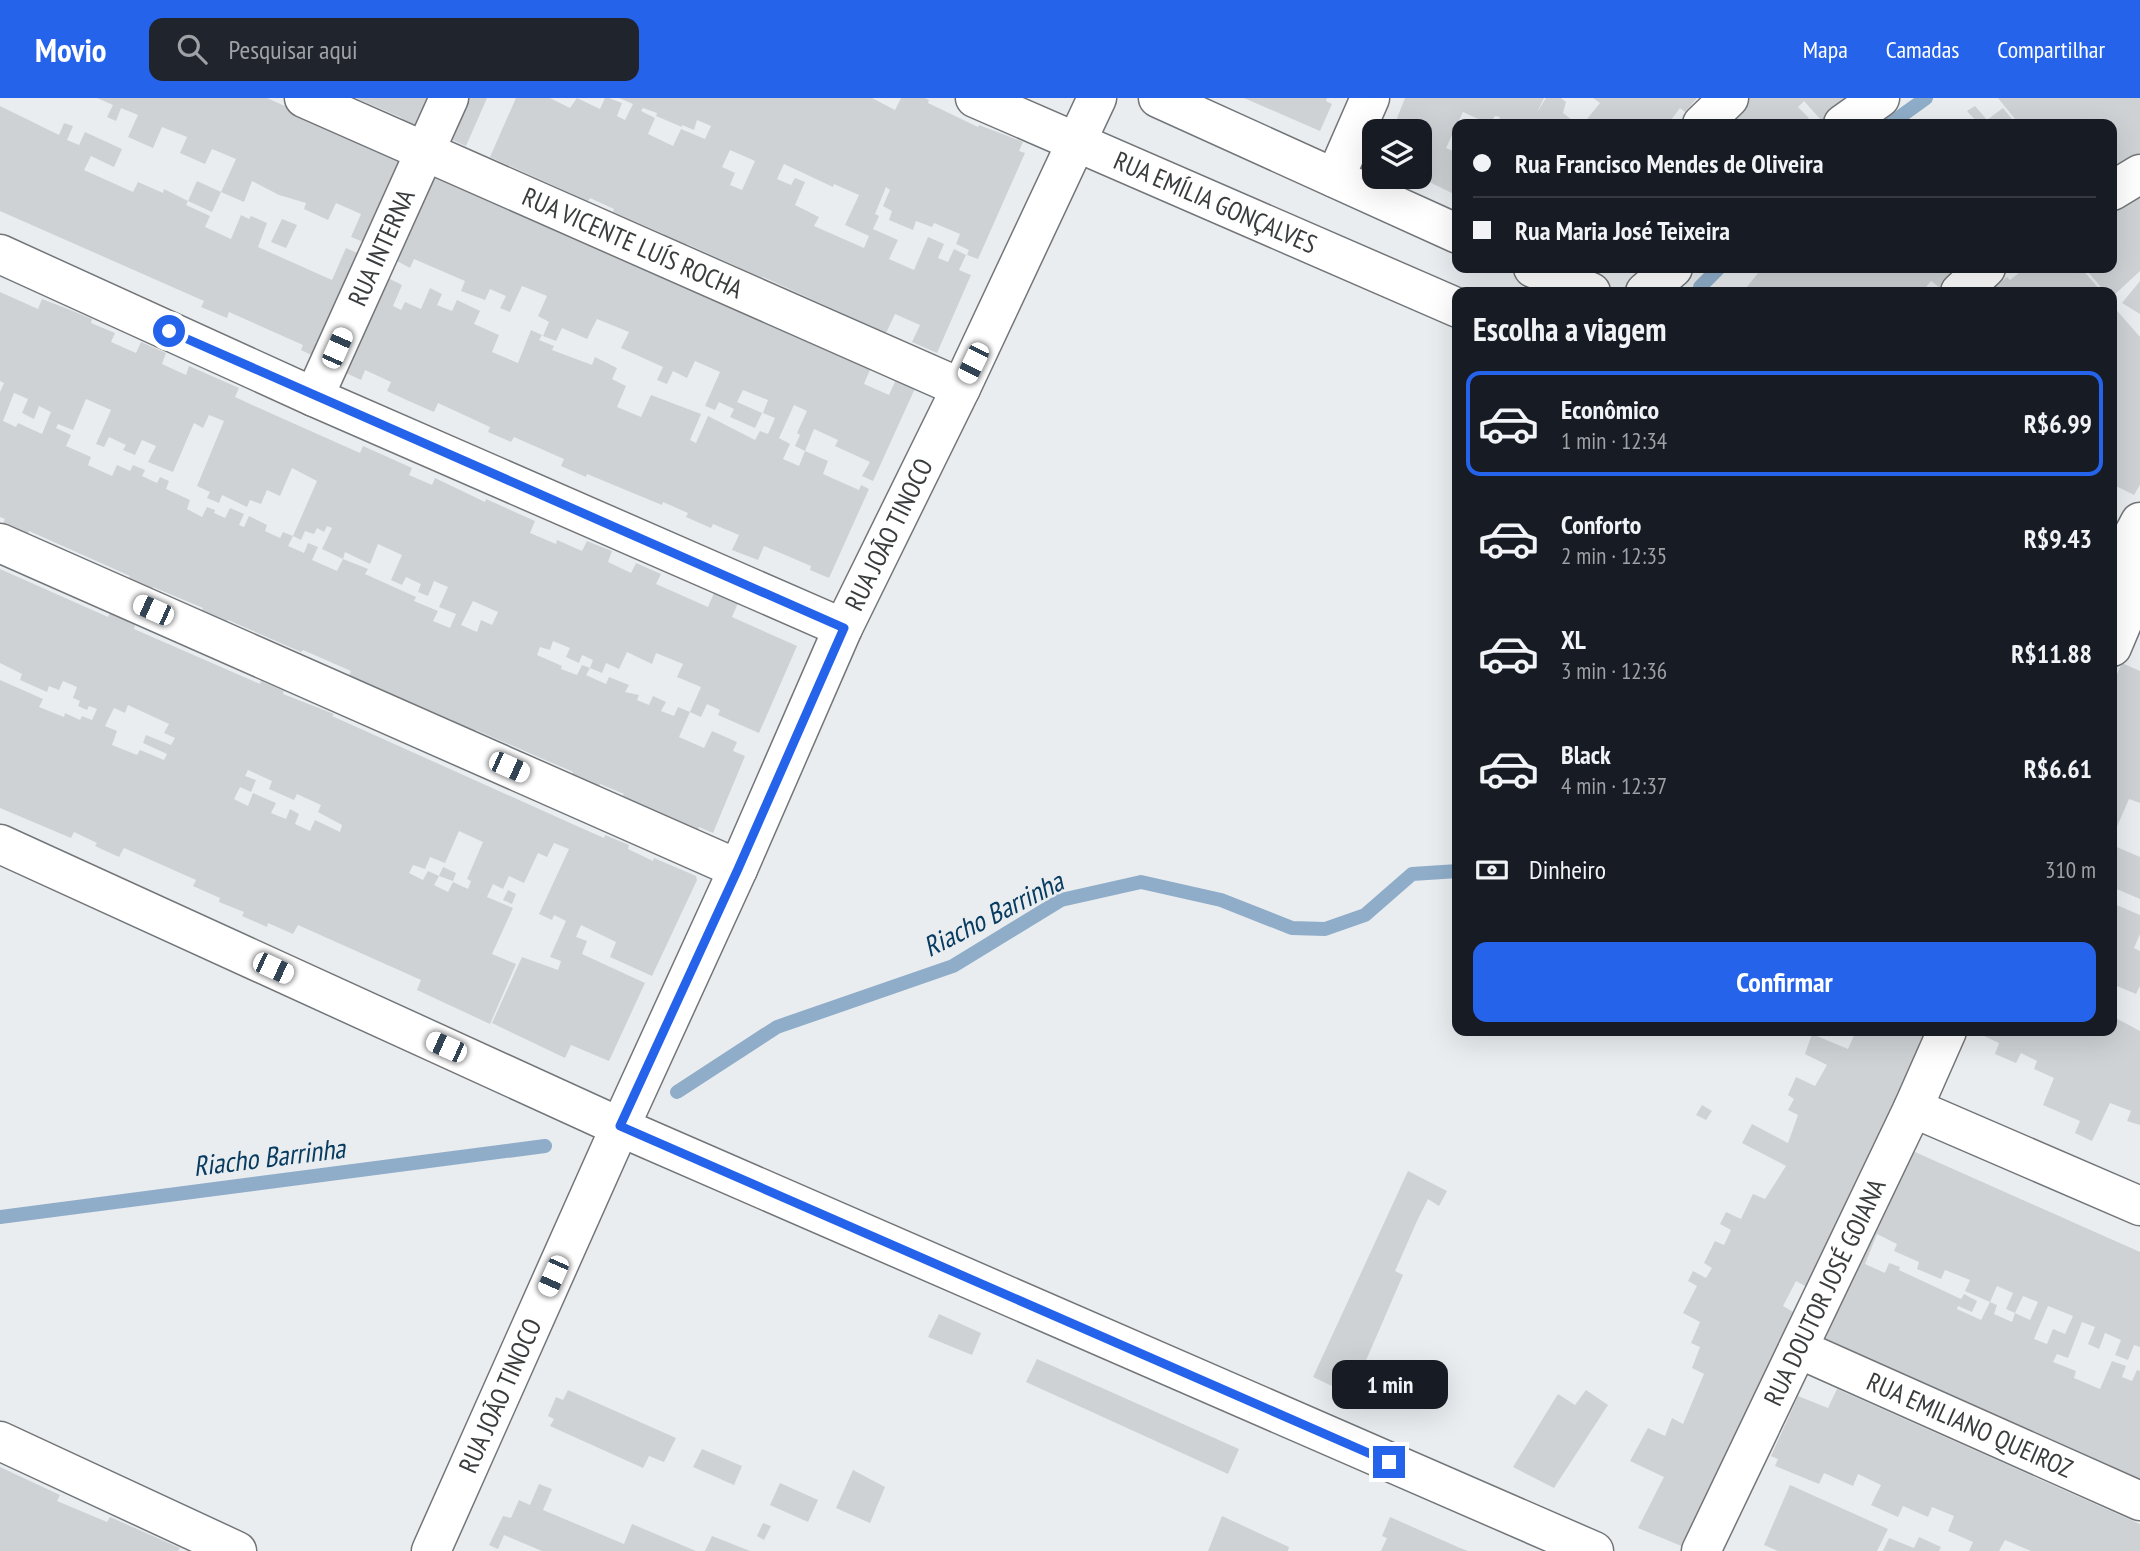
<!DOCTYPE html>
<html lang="pt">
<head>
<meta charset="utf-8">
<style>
  :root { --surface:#171b24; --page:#20242c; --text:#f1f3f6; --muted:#9ea1a6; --line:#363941; --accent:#2563eb }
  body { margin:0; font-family:"PT Sans Narrow",sans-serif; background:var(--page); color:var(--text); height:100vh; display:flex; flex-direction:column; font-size:26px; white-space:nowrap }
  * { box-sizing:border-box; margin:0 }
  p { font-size:23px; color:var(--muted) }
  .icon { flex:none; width:38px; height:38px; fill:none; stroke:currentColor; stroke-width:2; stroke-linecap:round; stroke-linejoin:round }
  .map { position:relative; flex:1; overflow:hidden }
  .details { position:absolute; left:1452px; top:189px; width:665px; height:749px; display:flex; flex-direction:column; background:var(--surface); border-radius:14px; box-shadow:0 7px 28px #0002 }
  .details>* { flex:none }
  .guide { position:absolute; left:1452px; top:21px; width:665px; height:154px; border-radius:14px; box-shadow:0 7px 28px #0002; display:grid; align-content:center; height:154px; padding:0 21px; background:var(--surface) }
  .fabs { position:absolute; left:1362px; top:21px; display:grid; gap:14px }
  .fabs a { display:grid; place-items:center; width:70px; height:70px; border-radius:14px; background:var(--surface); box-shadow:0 7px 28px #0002; font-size:35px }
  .end { position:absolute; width:32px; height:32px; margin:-16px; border:9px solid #2563eb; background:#fff; box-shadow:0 0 0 4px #fff }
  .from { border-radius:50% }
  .bubble { position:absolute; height:49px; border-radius:14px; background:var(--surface); box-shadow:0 7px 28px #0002; font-size:23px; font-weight:800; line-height:49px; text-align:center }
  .car { position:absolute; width:21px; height:42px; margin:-21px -10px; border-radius:9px; box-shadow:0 0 5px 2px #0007; background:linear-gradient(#fff 24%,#345 0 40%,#fff 0 76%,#345 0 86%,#fff 0) }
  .guide b { display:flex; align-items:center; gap:24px; height:66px; font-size:26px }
  .guide b+b { border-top:2px solid var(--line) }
  .guide i { width:18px; height:18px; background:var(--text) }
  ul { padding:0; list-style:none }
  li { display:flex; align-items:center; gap:21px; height:105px; margin:0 14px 10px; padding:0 7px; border:4px solid transparent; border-radius:14px }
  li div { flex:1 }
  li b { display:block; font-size:26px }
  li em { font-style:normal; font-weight:800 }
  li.on { border-color:var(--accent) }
  li>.icon { width:63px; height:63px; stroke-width:1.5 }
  h2 { padding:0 21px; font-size:32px; line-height:84px }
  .pay { display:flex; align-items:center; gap:18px; height:77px; padding:0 21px; font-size:26px }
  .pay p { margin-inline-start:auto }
  .button { display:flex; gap:14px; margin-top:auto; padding:14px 21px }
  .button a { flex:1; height:80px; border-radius:14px; background:var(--accent); color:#fff; font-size:28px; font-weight:800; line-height:80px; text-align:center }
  header { display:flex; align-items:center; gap:42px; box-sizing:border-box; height:98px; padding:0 35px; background:var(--accent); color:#fff }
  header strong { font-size:33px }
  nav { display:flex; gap:38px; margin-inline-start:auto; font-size:24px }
  .search { width:490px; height:63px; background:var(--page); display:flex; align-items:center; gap:18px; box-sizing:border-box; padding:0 24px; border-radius:14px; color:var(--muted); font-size:26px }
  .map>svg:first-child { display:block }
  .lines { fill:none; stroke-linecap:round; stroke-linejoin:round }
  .stream { stroke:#8fadc9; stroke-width:14 }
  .building { fill:#ced2d5; fill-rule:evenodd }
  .minor-casing { stroke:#737679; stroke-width:41 }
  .minor { stroke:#fff; stroke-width:38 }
  .route { stroke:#2563eb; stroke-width:9 }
  .labels { text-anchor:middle; stroke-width:5; stroke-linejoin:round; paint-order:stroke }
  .street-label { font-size:26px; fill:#3a3c3d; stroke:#e9edf0 }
  .water-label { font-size:28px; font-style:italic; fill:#083b60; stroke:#e9edf0 }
</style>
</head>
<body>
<header>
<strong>Movio</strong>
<div class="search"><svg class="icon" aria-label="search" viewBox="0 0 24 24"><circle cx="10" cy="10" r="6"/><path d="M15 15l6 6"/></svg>Pesquisar aqui</div>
<nav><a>Mapa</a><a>Camadas</a><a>Compartilhar</a></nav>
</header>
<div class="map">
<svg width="2140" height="1453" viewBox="0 0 2140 1453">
  <rect width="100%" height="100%" fill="#e9edf0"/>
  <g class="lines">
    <!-- stream -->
    <g class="stream">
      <polyline points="1890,26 1926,0"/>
      <polyline points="1700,189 1719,170"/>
      <polyline points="677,994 777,929 953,868 1061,802 1141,784 1221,802 1292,830 1325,831 1365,817 1412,776 1458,773"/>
      <polyline points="0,1119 545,1048"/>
    </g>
  </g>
  <!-- building -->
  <g class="building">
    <polygon points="97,0 267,0 414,66 376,149 351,139 361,116 336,105 328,122 304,111 306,105 279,97 252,83 244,104 221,94 236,61 212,51 205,66 180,55 187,39 162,29 153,50 128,39 138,17 121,10 116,23 107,19 113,7"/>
    <polygon points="356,0 441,0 427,34 401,23 402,20"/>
    <polygon points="455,0 487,0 466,48 439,36"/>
    <path d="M516 0H550L570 10 577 0 600 11 605 0H609L622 5 617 18 625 22 633 6 619 0H872L895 12 901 0H925L929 2 928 5 978 29 979 27 1023 44 1019 53 1025 55 978 161 967 157 969 152 956 146 960 136 934 125 932 129 916 123 913 132 889 122 892 113 883 108 890 92 886 89 875 116 879 118 873 131 898 142 889 161 914 172 928 139 944 146 938 160 948 164 954 151 966 157 959 172 971 177 937 255 912 244 920 227 895 216 886 235 763 179 761 182 737 171 738 169 687 146V149L663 138 664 136 613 114 614 111 590 100 588 103 490 59ZM643 10 657 15 656 18 682 29V27L694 32 697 22 711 28 705 41 681 31 673 48 648 36 655 20 641 13ZM730 52 755 63 742 92 730 87 735 75 722 69ZM784 66 833 89 834 86 859 97 845 127 869 138 864 150 814 128 819 119 795 107 805 84 795 80 791 87 777 81Z"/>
    <polygon points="1244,0 1327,0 1326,3 1332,6 1320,33"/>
    <polygon points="1405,0 1544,0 1537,14 1546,0 1561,0 1566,4 1563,15 1577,26 1497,26 1500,19 1495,18 1489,26 1463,14 1446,50 1458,55 1458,98 1419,79 1419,33 1392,33"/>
    <polygon points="1593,0 1697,0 1685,14 1680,10 1668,26 1663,23 1660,26 1583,26 1600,5"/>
    <polygon points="1739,0 1846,0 1848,3 1822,23 1804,3 1798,9 1809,20 1802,26 1713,26"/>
    <polygon points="1998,0 2140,0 2140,55 2112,75 2112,26 2019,26"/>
    <polygon points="0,8 59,37 64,25 73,28 67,42 79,47 85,34 122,51 114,69 91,58 84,72 133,94 138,84 163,95 164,91 188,103 186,107 210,118 205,129 231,141 241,117 249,121 251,118 267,125 258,149 332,182 346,150 371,161 324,263 301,252 303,247 229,214 227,220 201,209 204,203 0,113"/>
    <polygon points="1975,8 1987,22 2003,10 2016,26 1979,26 1967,13"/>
    <polygon points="425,69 872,267 864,286 889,297 898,277 917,286 873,383 862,378 870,364 835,348 838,342 814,331 805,353 795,348 800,337 797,335 807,313 794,307 779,340 790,346 783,361 799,368 805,353 828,363 823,376 859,392 861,387 869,391 829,480 810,472 811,468 764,448 758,462 732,452 739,437 713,426 711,430 686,419 688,415 663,404 662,407 587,376 586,379 561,368 564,361 514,339 511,344 488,334 490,329 438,305 434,314 411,304 387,293 391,284 365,272 361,282 336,270 388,180 402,187 393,208 401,212 405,204 421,211 430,190 442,196 437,207 452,213 457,202 480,213 474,226 499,237 492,254 518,265 531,232 542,237 539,242 554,248 552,252 592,267 595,259 617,270 612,281 626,288 617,309 641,319 651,297 701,316 690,342 696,345 708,318 755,342 760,333 768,336 775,320 763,315 768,302 743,292 737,304 762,315 755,330 730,319 734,311 719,304 715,312 705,308 720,274 695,263 687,280 673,273 667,286 657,282 663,269 621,250 629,234 597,221 587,241 562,230 556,243 543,238 549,224 538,218 547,198 522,188 510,214 500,210 506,198 490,191 485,202 461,193 465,183 414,161 410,170 386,157"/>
    <polygon points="197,83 221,94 212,114 188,103"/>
    <polygon points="2140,94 2140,173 2112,199 2112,194 2105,194 2085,170 2112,170 2112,109"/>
    <polygon points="282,121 297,127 286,150 271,144"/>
    <polygon points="1762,170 1957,170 1939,189 1931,183 1922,194 1743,194"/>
    <polygon points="2025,170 2081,170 2102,194 1989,194 2007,179 2010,182"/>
    <polygon points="2140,183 2140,216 2122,205"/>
    <path d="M0 194 38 211 42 201 68 211 92 221 91 225 115 235 111 244 136 255 141 244 166 255 162 266 186 277 189 268 239 290 235 299 259 310 360 355 363 348 412 370 409 377 432 387 435 380 485 404 486 401 535 423 530 435 556 446 557 442 582 453 587 443 612 453 608 464 631 475 636 465 661 476 656 486 708 509 714 495 738 505 732 519 797 548 759 635 718 617 720 612 707 606 701 619 690 614 701 589 677 579 683 566 656 555 652 566 627 554 619 571 606 565 602 575 590 570 593 562 582 557 579 565 566 559 570 550 553 543 550 552 540 549 537 557 562 568 561 571 577 577 582 567 590 570 586 577 606 586 609 579 629 587 625 594 639 597 637 602 649 607 653 598 666 604 661 613 674 618 678 609 690 614 679 639 704 650 712 633 737 644 733 653 745 658 713 735 699 729 698 732 622 699 624 696 600 686 597 692 570 681 573 674 476 632 473 639 449 629 452 622 377 590 375 594 347 583 351 573 303 552 301 554 228 522 226 525 201 514 203 510 153 489 152 492 128 481 130 478 29 433 27 438 2 427 5 421 0 419V294L4 285 0 283ZM14 295 28 301 22 315 34 321 39 308 51 314 42 336 18 325 16 329 3 323ZM86 301 111 312 96 346 104 349 109 339 126 347 123 352 135 357 142 342 156 348 148 364 173 374 194 325 203 330 209 317 224 323 197 388 210 394 207 400 219 405 222 397 247 409 250 402 261 406 267 392 280 398 292 370 317 383 293 438 301 442 305 433 314 436 317 430 324 434 327 428 332 430 322 451 343 461 345 454 370 466 378 446 402 457 391 482 402 487 406 479 421 486 418 494 428 498 434 483 448 489 439 509 456 516 450 530 433 523 438 513 414 503 416 499 365 476 368 471 343 461 337 473 312 462 318 449 308 445 304 455 288 448 293 438 283 434 280 440 265 433 267 427 249 418 244 429 239 427 244 416 230 410 225 420 214 415 215 412 207 409 202 419 187 411 190 402 166 391 169 383 160 379 157 385 142 378 145 372 133 367 130 373 117 367 112 378 88 367 91 359 66 348 71 337 56 330 58 326 73 332ZM473 503 498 514 492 527 481 522 477 534 461 527Z"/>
    <polygon points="2112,207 2140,239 2140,387 2134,397 2112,386"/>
    <path d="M0 471 108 519 111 513 136 524 134 531 260 586 261 583 284 593 283 596 334 616 332 618 579 729 604 740 605 737 629 747 628 751 653 763 654 760 696 778 697 782 652 878 610 859 616 844 581 827 576 839 587 843 582 856 645 885 609 963 571 947 565 960 492 925 522 859 558 872 561 863 550 859 566 823 554 817 552 822 539 816 569 751 554 745 547 759 538 755 524 785 509 778 503 791 493 786 487 799 513 810 492 856 516 866 490 926 417 892 421 882 298 827 293 836 268 825 267 829 242 818 244 814 219 804 220 800 193 788 196 782 124 750 119 759 95 748 97 745 74 734 71 740 0 710V582L43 601 39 609 64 619 65 615 80 622 82 618 92 622 97 611 89 608 87 612 78 608 80 603 73 600 77 589 63 583 59 592 49 588 47 594 20 582 22 576 0 565ZM128 607 169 626 164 635 175 640 171 647 146 637 143 645 167 656 164 662 140 652 137 657 112 647 117 633 105 628 114 610 125 615ZM248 672 272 683 269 691 294 702 297 696 321 707 318 714 342 727 340 734 315 722 310 733 295 726 299 716 290 711 286 721 271 715 276 705 253 695 248 708 234 701 240 689 251 694 256 682 245 678ZM459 733 483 744 467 781 471 783 468 791 453 784 448 794 434 787 439 778 428 773 423 782 409 775 413 767 425 771 430 759 445 765Z"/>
    <polygon points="2122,565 2140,573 2140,705 2129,701 2112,740 2112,587"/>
    <polygon points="2112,747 2140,759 2140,801 2112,789"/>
    <polygon points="443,769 456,775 453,783 439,778"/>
    <polygon points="508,792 516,796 512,806 503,802"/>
    <polygon points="2112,805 2140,817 2140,836 2134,850 2140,853 2140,888 2136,896 2112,886"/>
    <polygon points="2112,918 2140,933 2140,1027 2127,1023 2131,1013 2110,1005 2092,1043 2075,1035 2080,1023 2043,1007 2054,980 2034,971 2037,963 2021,955 2016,965 1995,956 1999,945 1984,938 1987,933 2112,933"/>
    <polygon points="1856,933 1929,933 1900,1000 1897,998 1807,1189 1796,1183 1783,1208 1795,1215 1691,1452 1638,1430 1664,1379 1630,1363 1648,1330 1665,1338 1672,1320 1683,1326 1704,1276 1692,1270 1700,1249 1691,1245 1700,1224 1683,1215 1697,1188 1688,1183 1693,1173 1706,1180 1712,1170 1704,1165 1715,1143 1724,1147 1731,1132 1720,1126 1726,1114 1741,1121 1753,1096 1765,1101 1786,1068 1742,1045 1752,1026 1788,1045 1798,1017 1788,1012 1794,1001 1788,997 1796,979 1815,988 1827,967 1805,956 1812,936 1848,951"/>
    <polygon points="1702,1007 1712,1013 1706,1022 1696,1017"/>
    <path d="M1906 1050 2140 1154V1249L2134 1247 2128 1262 2115 1257 2121 1242 2105 1235 2099 1251 2088 1246 2095 1229 2082 1224 2068 1260 2057 1256 2053 1264 2076 1273 2074 1280 2100 1291 2112 1263 2126 1268 2122 1279 2132 1283 2137 1272 2140 1273V1382L1823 1247ZM1877 1136 1897 1146 1894 1153 1919 1164 1917 1171 1941 1181 1945 1172 1970 1182 1965 1193 1990 1204 1997 1188 2013 1195 2006 1211 2015 1215 2023 1198 2038 1204 2030 1222 2015 1215 2012 1224 1994 1216 1997 1207 1990 1204 1981 1222 1957 1211 1958 1208 1972 1214 1977 1203 1964 1196 1961 1201 1899 1172 1900 1169 1889 1165 1885 1175 1865 1166ZM2048 1208 2073 1218 2065 1236 2053 1231 2047 1246 2034 1241Z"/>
    <polygon points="1408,1073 1447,1093 1439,1108 1428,1101 1417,1123 1395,1173 1403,1177 1351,1297 1313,1279"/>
    <polygon points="939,1216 981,1235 972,1257 928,1239"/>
    <polygon points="1037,1261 1239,1351 1228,1376 1026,1284"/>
    <polygon points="1837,1291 2140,1426 2140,1453 2031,1453 2005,1442 1999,1453 1969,1453 1973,1444 1948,1433 1954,1418 1932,1409 1928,1419 1903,1408 1898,1419 1871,1407 1881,1387 1858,1376 1853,1388 1824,1375 1819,1386 1775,1368 1778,1361 1771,1358 1798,1298 1828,1310"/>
    <polygon points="568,1292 676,1340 664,1364 649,1358 643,1370 550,1328 554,1321 548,1318 556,1299 563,1302"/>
    <polygon points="1586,1292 1608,1307 1554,1390 1513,1369 1558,1296 1575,1307"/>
    <polygon points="702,1351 742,1368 734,1387 693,1369"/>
    <polygon points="0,1369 60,1397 57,1403 107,1424 110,1419 180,1450 178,1453 0,1453"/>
    <polygon points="853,1372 885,1389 870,1425 836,1410"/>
    <polygon points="780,1385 818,1402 808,1424 770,1407"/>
    <polygon points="539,1386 552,1391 543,1412 624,1446 632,1426 696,1453 542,1453 504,1437 498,1451 489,1447 503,1418 511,1420 519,1402 530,1407"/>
    <polygon points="1790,1387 1888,1431 1877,1453 1778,1453 1764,1447"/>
    <polygon points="1222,1418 1289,1449 1288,1453 1208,1453"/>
    <polygon points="1390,1419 1460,1450 1468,1453 1381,1453 1387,1440 1382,1438"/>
    <polygon points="763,1425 771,1428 764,1442 757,1438"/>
    <polygon points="712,1438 750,1453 705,1453"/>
    <polygon points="1919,1439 1941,1449 1939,1453 1883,1453 1889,1440 1914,1450"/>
  </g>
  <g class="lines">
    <defs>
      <g id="minor">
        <path id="s1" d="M304 0 961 290"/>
        <path id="s2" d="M975 0 1458 210"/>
        <polyline points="1158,0 1458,136"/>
        <polyline points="1702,26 1729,0"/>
        <polyline points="1843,26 1880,0"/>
        <polyline points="1335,80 1370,0"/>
        <polyline points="2112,93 2140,76"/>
        <polyline points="0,156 314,299 843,530"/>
        <polyline points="1533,170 1591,194"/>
        <polyline points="1645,194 1673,170"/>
        <polyline points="1960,194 1986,170"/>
        <path id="s3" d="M314 299 449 0"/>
        <polyline points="0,445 738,771"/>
        <polyline points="2112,549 2131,504 2133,437 2140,424"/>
        <polyline points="0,746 620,1029 1594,1453"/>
        <polyline points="1913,1010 2140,1108"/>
        <path id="s4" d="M1799 1251 2140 1403"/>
        <polyline points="0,1343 237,1453"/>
        <path id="s5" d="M431 1453 620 1029 738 771 843 530 961 290 1097 0"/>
        <path id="s6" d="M1701 1453 1913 1010 1947 933"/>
      </g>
    </defs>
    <!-- minor casing -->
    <use href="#minor" class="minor-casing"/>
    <!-- minor -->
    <use href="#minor" class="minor"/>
  </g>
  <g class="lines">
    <!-- route -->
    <polyline class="route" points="169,233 844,530 738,771 620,1028 1389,1364"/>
  </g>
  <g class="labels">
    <!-- street labels -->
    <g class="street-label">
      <text dy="9" stroke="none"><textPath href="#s2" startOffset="262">RUA EMÍLIA GONÇALVES</textPath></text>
      <text dy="9" stroke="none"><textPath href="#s1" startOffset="359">RUA VICENTE LUÍS ROCHA</textPath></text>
      <text dy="9" stroke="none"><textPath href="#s3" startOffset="164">RUA INTERNA</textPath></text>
      <text dy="9" stroke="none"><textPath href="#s5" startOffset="1115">RUA JOÃO TINOCO</textPath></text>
      <text dy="9" stroke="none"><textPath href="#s6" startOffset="287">RUA DOUTOR JOSÉ GOIANA</textPath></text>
      <text dy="9" stroke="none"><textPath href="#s5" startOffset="170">RUA JOÃO TINOCO</textPath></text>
      <text dy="9" stroke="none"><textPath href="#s4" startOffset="187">RUA EMILIANO QUEIROZ</textPath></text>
    </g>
    <!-- water labels -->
    <g class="water-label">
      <text transform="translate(993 816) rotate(-27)" y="10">Riacho Barrinha</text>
      <text transform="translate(269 1059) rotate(-7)" y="10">Riacho Barrinha</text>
    </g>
  </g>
</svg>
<div class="fabs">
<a><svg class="icon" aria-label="layers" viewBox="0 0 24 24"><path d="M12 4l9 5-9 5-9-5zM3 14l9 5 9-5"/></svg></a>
</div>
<i class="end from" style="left:169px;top:233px"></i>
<i class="end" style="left:1389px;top:1364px"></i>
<div class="bubble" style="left:1332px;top:1262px;width:116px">1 min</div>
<i class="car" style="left:337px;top:250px;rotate:24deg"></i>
<i class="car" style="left:973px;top:265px;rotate:206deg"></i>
<i class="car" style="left:153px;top:512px;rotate:294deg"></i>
<i class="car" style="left:509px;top:669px;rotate:114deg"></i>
<i class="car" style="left:273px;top:870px;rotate:115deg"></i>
<i class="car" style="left:446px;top:949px;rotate:294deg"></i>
<i class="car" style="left:553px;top:1178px;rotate:204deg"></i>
<div class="guide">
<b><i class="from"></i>Rua Francisco Mendes de Oliveira</b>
<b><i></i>Rua Maria José Teixeira</b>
</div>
<section class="details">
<h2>Escolha a viagem</h2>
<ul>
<li class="on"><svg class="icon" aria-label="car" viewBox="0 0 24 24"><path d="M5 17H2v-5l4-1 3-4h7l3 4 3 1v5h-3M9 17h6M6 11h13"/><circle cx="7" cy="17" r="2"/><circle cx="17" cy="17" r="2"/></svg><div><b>Econômico</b><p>1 min · 12:34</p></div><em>R$6.99</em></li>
<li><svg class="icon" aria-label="car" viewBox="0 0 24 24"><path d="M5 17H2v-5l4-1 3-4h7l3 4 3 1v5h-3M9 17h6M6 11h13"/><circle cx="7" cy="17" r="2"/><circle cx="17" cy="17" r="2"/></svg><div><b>Conforto</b><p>2 min · 12:35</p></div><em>R$9.43</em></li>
<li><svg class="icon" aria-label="car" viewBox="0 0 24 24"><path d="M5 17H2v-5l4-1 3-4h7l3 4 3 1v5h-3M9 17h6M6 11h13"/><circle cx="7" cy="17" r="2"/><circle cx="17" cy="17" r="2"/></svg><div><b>XL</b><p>3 min · 12:36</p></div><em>R$11.88</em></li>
<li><svg class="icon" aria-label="car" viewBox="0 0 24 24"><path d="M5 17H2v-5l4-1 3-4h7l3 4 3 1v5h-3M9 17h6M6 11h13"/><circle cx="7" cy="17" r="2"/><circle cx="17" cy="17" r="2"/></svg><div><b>Black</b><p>4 min · 12:37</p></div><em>R$6.61</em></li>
</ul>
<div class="pay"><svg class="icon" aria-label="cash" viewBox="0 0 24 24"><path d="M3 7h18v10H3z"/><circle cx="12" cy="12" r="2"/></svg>Dinheiro<p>310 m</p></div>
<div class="button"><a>Confirmar</a></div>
</section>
</div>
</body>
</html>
